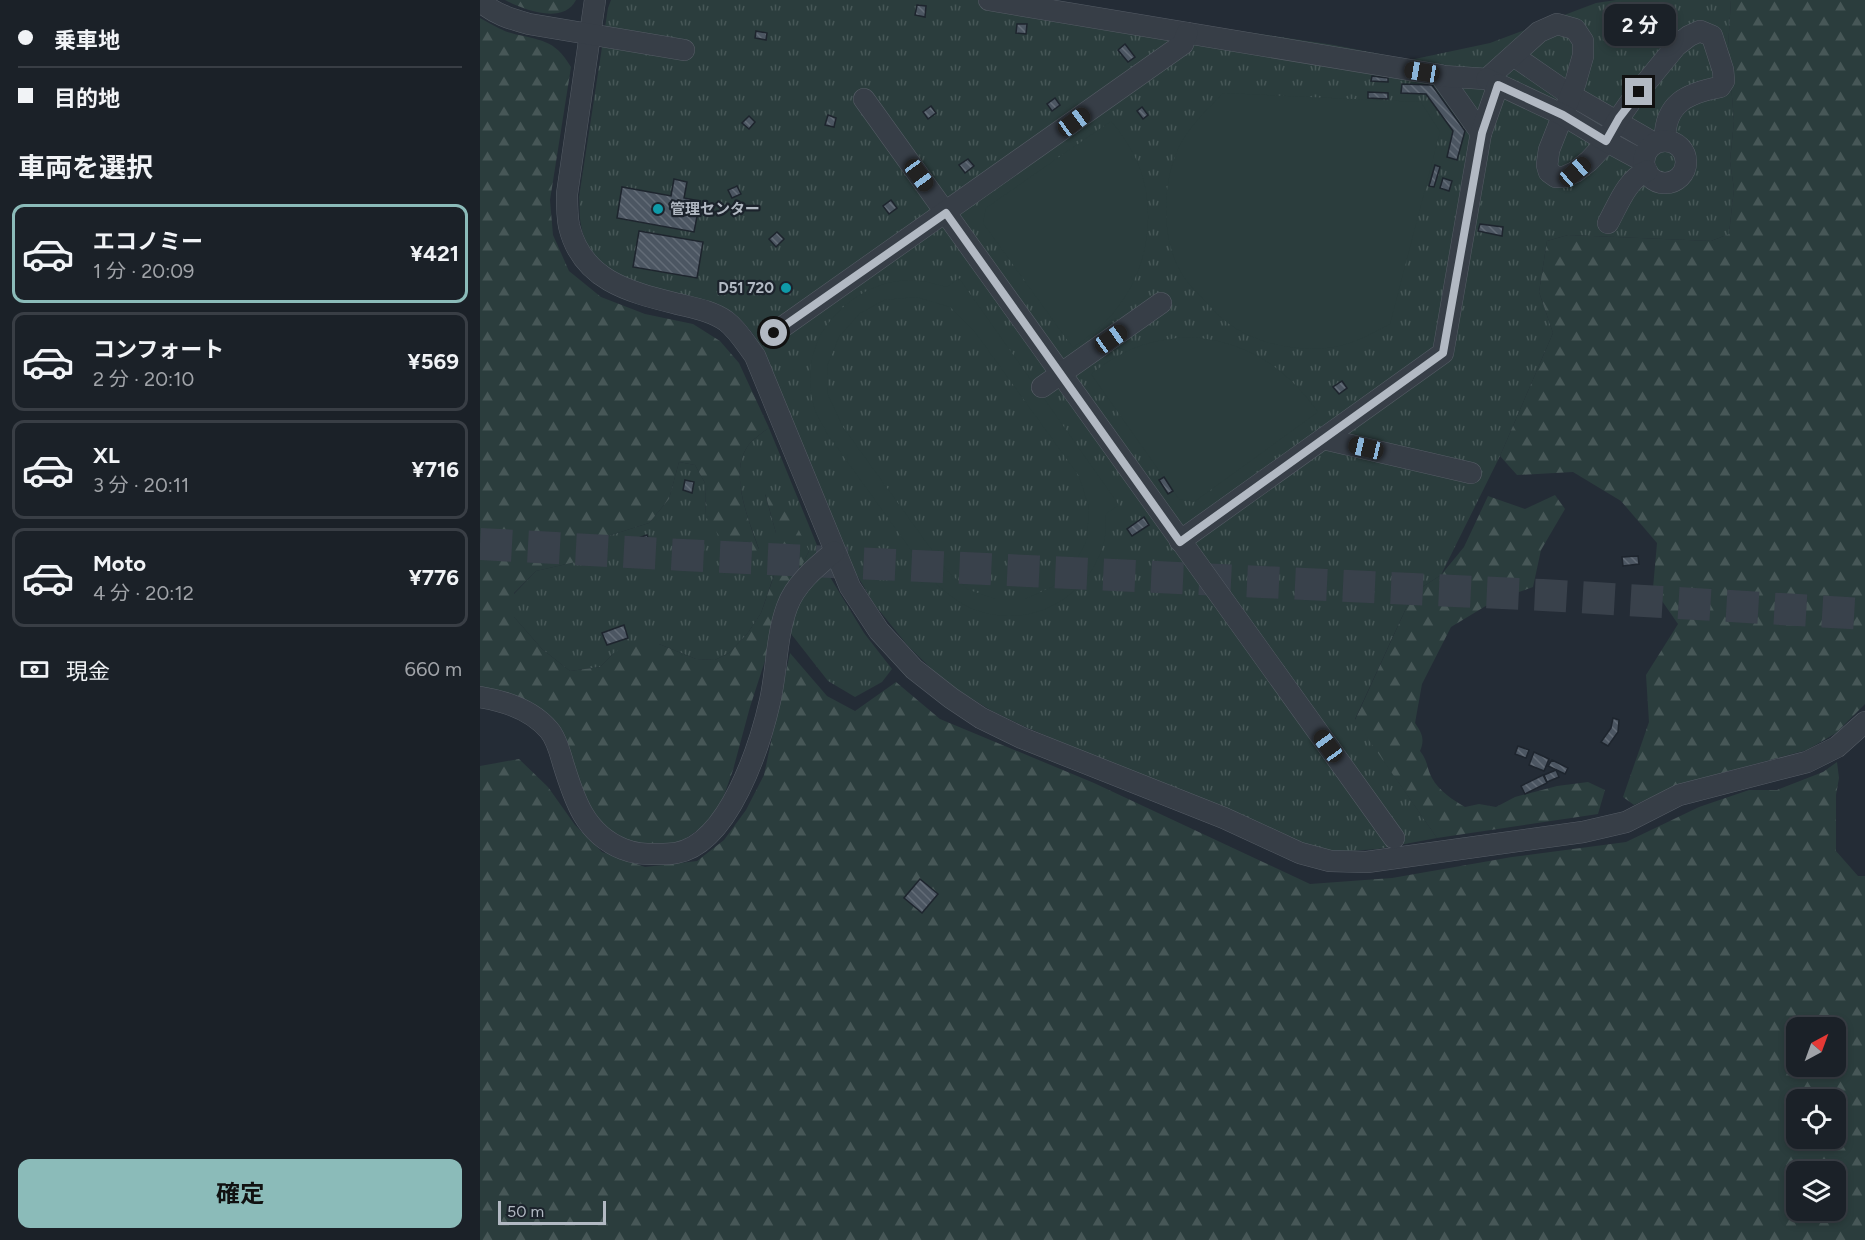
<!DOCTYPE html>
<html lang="ja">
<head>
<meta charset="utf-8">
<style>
  :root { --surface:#1b2128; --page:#282e34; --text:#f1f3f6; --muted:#a0a3a8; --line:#393e45; --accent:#8bbbb9 }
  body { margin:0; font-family:Figtree,"Noto Sans JP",sans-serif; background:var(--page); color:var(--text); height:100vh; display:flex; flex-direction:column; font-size:22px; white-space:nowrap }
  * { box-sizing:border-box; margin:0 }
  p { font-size:20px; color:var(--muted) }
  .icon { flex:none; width:33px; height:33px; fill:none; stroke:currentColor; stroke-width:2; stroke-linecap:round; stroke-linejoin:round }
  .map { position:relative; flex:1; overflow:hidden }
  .sheet { display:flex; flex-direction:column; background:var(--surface); width:480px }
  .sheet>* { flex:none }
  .banner { display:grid; align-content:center; height:132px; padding:0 18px; background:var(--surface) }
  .needle { width:39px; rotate:41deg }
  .tools { position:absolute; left:1306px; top:1017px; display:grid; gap:12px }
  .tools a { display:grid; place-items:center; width:60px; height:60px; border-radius:12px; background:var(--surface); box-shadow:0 3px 9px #0003,0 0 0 2px var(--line); font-size:30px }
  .scale { position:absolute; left:18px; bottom:15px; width:108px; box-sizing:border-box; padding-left:6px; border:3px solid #b2b9c3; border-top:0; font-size:16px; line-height:21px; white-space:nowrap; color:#b2b9c3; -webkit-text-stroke:4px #1c232c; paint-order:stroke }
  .end { position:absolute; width:27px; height:27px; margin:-14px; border:8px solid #b2b9c3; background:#111; box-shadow:0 0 0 3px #111 }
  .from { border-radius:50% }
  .bubble { position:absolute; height:42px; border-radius:12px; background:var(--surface); box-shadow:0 3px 9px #0003,0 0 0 2px var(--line); font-size:20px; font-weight:700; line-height:42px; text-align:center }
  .car { position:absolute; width:18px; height:36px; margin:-18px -9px; border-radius:8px; box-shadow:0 0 4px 2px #0007; background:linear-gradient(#222 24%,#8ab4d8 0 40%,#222 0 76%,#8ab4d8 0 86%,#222 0) }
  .banner b { display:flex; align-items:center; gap:21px; height:57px; font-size:22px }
  .banner b+b { border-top:2px solid var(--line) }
  .banner i { width:15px; height:15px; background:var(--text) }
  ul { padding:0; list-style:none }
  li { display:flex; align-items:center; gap:18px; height:99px; margin:0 12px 9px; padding:0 6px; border:3px solid var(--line); border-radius:12px }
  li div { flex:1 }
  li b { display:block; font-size:22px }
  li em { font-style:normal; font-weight:700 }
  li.current { border-color:var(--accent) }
  li>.icon { width:54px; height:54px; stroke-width:1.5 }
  h2 { padding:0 18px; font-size:27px; line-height:72px }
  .pay { display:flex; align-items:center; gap:15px; height:66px; padding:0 18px; font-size:22px }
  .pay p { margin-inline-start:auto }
  .button { display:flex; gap:12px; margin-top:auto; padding:12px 18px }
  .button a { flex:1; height:69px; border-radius:12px; background:var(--accent); color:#111; font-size:24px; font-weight:700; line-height:69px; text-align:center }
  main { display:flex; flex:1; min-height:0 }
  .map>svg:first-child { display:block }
  .grass { fill:url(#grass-tufts) }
  .forest { fill:url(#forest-firs); fill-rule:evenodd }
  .garden { fill:#2b3d3d; fill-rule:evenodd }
  .building { fill:url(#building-back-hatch); stroke:#1e252e; stroke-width:1.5 }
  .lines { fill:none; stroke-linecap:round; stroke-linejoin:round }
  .highway-tunnel { stroke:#39414b; stroke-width:32; stroke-dasharray:32 16; stroke-linecap:butt }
  .minor-casing { stroke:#555c65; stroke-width:22 }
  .minor { stroke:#373e47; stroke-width:21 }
  .route { stroke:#b2b9c3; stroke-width:8 }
  .culture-dot { fill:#0f9aa8; stroke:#1c232c; stroke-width:2 }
  .labels { text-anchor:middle; stroke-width:4.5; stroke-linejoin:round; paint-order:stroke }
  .poi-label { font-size:15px; font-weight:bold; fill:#b2b9c3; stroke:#1c232c; text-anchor:start }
</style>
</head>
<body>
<main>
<section class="sheet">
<div class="banner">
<b><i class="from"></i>乗車地</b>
<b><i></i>目的地</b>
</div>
<h2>車両を選択</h2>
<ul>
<li class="current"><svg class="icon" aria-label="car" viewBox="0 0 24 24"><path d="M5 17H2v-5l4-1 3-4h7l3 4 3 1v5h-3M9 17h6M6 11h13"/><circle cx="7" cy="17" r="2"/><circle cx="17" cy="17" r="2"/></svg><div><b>エコノミー</b><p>1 分 · 20:09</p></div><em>¥421</em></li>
<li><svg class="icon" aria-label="car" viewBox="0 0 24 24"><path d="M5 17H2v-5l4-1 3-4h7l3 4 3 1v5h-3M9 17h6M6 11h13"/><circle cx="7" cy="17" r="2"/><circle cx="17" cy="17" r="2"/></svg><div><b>コンフォート</b><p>2 分 · 20:10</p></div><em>¥569</em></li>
<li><svg class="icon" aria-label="car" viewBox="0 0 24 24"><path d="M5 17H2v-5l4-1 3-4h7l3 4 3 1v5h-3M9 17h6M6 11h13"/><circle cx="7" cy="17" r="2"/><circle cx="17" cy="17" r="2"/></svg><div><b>XL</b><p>3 分 · 20:11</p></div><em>¥716</em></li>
<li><svg class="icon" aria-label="car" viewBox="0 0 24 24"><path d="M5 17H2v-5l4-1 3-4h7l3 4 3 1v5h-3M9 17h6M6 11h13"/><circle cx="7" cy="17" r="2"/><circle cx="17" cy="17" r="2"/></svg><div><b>Moto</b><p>4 分 · 20:12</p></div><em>¥776</em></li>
</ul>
<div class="pay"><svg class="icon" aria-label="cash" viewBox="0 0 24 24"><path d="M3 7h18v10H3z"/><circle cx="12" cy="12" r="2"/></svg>現金<p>660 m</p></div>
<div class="button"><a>確定</a></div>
</section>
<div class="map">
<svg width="1385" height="1240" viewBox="0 0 1385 1240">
  <defs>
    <pattern id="grass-tufts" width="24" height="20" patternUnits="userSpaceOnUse" patternTransform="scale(1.5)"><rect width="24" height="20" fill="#2b3d3d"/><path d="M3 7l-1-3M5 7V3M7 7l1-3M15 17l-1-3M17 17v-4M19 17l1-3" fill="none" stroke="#475757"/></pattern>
    <pattern id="forest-firs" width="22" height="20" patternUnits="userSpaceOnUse" patternTransform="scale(1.5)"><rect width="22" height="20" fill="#2b3d3d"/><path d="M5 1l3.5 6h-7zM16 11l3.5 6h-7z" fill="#475757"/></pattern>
    <pattern id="building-back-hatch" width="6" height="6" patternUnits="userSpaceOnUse" patternTransform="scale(1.5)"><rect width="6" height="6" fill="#4c5662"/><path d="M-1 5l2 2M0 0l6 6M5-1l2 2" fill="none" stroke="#636c77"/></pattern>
  </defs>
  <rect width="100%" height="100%" fill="#242c36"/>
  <!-- grass -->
  <g class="grass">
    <path d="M131 0H573L719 25 854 45 930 60 1010 43 1116 3 1136 0H1251L1248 48 1254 121 1250 161 1254 189 1249 234 1231 241 1088 235 1067 241 1059 292 1073 333 1020 456 961 575 933 593 875 719 957 838 898 849 856 852 809 839 541 725 512 711 465 682 428 646 394 604 368 560 284 351C275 336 266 323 252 312 239 303 220 298 204 295 160 284 111 278 101 225 99 216 100 206 99 197L128 8Z"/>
    <path d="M289 428 350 577 384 633 412 669 402 682 375 697 348 681 308 630 303 605 329 551 285 494 296 533V569L281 613 267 634 249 653 235 660 216 659 179 644 134 653 120 667 90 671 62 649 34 617V594L56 571 104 560 128 536 169 523 189 499 199 462 215 465 225 483 226 517 279 549C269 520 246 469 271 442 276 437 283 432 289 428Z"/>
  </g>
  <!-- forest -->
  <g class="forest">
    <path d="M25 0H96C83 25 44 10 25 0Z"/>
    <polygon points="1251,0 1385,0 1385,704 1356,733 1327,750 1201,784 1154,805 1143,797 1169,722 1166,675 1198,624 1173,588 1177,543 1141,501 1093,472 1037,475 1020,456 1073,333 1059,292 1067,241 1088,235 1231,241 1249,234 1254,189 1250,161 1254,121 1248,48"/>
    <path d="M0 18C10 23 20 30 31 33 60 41 74 38 91 67L70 200 73 235 89 271 121 297 165 314 213 324 240 341 259 363 289 428C283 432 276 437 271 442 246 469 269 520 279 550L272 562 250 551 226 517 225 483 215 465 199 462 189 499 169 523 128 536 104 560 56 571 34 593V617L62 649 90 671 120 667 134 653 158 639 179 644 216 659 235 660 249 653 267 634 281 613 296 570V533L285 493 289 488 309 510 329 551 303 605 270 707 253 770 242 801 226 824 205 839 184 848 152 842 126 829 101 793 85 743 0 691Z"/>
    <path d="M1075 495 1085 509 1061 550 1053 587 1014 601 971 627 942 684 935 723C942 733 945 739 940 751 949 763 946 767 952 778 959 791 973 800 985 807L999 804 1016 807 1035 797 1077 786 1108 782 1125 790 1118 814 957 838 875 720 933 593 961 575 984 547 1008 496 1045 509Z"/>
    <path d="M310 653 347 696 375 711 416 682 460 719 614 783 830 884 912 878 1032 857 1146 842 1219 807 1269 790H1297L1343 772 1357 762 1359 778 1356 795V851L1378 876H1385V1240H0V766L39 759 68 787 95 825 122 852 165 867 217 861 244 840 266 810 284 775ZM1317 1028H1356V1066H1317ZM1317 1100H1356V1138H1317ZM1317 1172H1356V1210H1317Z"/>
  </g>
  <!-- garden -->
  <g class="garden">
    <path d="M743 93 941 102 960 132 910 324C891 334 870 346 847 348 812 351 772 343 744 320 737 315 731 307 725 301 715 291 703 278 697 265 682 231 683 187 696 154 705 130 726 111 743 93Z"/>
    <path d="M631 121C641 133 649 145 656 159 677 205 670 264 640 304 628 322 610 335 593 348L503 223 506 208Z"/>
    <path d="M479 278 639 505 626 514C626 523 626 533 624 542 609 599 548 631 493 609 478 603 467 593 455 583L348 435C344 427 338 418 335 410 320 361 340 318 383 293 399 284 420 278 440 281 449 282 458 285 467 287ZM436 297 470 307 495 332 599 476 609 508 607 539 595 564 572 587 545 599H516L489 590 467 571 363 427 348 395 347 366 359 337 379 314 404 300Z"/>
    <path d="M712 337C769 343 804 366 838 412L714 502 699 499 611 374C645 348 670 339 712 337Z"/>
  </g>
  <!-- building -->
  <g class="building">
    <polygon points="437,5 446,6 445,17 435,15"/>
    <polygon points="537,24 547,24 546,34 536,33"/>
    <polygon points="276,31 287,33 286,40 275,38"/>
    <polygon points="645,44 655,57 648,62 638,50"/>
    <polygon points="892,76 908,78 908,82 891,81"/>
    <polygon points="922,84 952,85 985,131 977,160 967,157 973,131 946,94 921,93"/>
    <polygon points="888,92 908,93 908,99 888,98"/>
    <polygon points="575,98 580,105 572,111 567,104"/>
    <polygon points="451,106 456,113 448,119 443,112"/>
    <polygon points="662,107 668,115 663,119 657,111"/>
    <polygon points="348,115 356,118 354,127 345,125"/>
    <polygon points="269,116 275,122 269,129 262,123"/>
    <polygon points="488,159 494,166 485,173 479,165"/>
    <polygon points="955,165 960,167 954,187 949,186"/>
    <polygon points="963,178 972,181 969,191 960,188"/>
    <polygon points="194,179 207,182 204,198 220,201 214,232 137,218 142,187 191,196"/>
    <polygon points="257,186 261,194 252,198 248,190"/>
    <polygon points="411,200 417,208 409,214 403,206"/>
    <polygon points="1000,224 1023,227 1022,236 998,231"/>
    <polygon points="159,231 223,242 217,278 153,267"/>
    <polygon points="297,232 304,239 296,247 289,239"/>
    <polygon points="862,381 867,388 859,394 853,387"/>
    <polygon points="684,477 693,491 688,494 679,480"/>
    <polygon points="205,480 214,482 212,493 203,490"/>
    <polygon points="664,517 669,525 652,536 647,529"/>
    <polygon points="167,535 172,548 158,552 153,540"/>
    <polygon points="1158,556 1159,564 1143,566 1142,557"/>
    <polygon points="144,625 148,638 127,645 122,633"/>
    <polygon points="1133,718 1139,720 1138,732 1128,746 1121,742 1131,728"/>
    <polygon points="1038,746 1049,750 1046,758 1035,754"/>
    <polygon points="1054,752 1069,759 1064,771 1049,765"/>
    <polygon points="1072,760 1088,768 1085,774 1068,766"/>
    <polygon points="1076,770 1079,777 1067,782 1064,775"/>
    <polygon points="1063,775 1067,783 1045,794 1041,786"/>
    <polygon points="440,879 458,894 442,913 424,898"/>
  </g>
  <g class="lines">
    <!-- highway-tunnel -->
    <polyline class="highway-tunnel" points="0,544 203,555 1063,595 1385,614"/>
    <defs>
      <g id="minor">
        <path d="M115 0 87 194C87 205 87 216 89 226 102 281 150 292 198 304 214 308 232 311 246 321 258 330 266 344 275 356L370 587 399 631 434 669 471 698 501 718 542 738 744 818 820 853 850 861 887 862 1103 832 1146 822 1199 795 1327 762 1357 747 1385 722"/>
        <polyline points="509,0 960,75 1001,133 963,353 700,541"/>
        <path d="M0 1C14 14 31 19 49 24L204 50"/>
        <polyline points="1034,56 1089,94 1174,143"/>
        <path d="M961 76 1007 79 1059 32 1077 24 1095 29 1103 41V56L1095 84 1069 150 1067 165 1069 172 1076 177H1084L1095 172 1109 161 1122 147 1139 118 1151 101 1196 46 1209 36 1220 31 1232 36 1243 70 1244 81 1240 87C1208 93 1184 103 1185 141"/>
        <polyline points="1007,79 1083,115 1126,141 1163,161"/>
        <polyline points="384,99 914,838"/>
        <polyline points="1001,133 1018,85"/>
        <circle cx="1185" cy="162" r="21"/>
        <path d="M1128 223C1138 205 1147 179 1167 171"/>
        <polyline points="294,333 703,44 707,33"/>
        <polyline points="562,387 681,303"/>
        <polyline points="844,439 991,473"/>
        <path d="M0 697C25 701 52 710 69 730 76 738 80 752 83 763 94 799 105 834 143 849 155 854 165 854 178 854 184 854 191 854 196 853 249 844 280 745 290 701 297 670 296 637 307 607 315 584 336 567 354 552"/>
      </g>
    </defs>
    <!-- minor casing -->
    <use href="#minor" class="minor-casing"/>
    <!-- minor -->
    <use href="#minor" class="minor"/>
  </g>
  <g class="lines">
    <!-- route -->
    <polyline class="route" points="294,333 466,213 700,542 963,353 1002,133 1018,85 1083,115 1126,141 1139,118 1159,92"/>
  </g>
  <!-- markers -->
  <g class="culture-dot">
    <circle cx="178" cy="209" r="6"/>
    <circle cx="306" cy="288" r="6"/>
  </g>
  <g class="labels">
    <!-- poi labels -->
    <g class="poi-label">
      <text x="190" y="214">管理センター</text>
      <text x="294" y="293" text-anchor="end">D51 720</text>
    </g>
  </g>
</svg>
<div class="tools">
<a><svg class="needle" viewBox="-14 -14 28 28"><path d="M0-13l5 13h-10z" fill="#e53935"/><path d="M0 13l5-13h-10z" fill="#a0a3a8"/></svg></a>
<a><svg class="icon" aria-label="locate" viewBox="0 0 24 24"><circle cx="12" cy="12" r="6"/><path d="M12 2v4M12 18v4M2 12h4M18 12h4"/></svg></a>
<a><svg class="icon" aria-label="layers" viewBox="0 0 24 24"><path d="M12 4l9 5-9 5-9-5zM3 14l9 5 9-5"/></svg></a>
</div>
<div class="scale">50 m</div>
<i class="end from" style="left:294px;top:333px"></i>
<i class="end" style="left:1159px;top:92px"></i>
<div class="bubble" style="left:1124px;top:4px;width:72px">2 分</div>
<i class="car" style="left:942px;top:72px;rotate:279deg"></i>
<i class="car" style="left:594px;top:122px;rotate:54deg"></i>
<i class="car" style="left:1095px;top:172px;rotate:49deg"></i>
<i class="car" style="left:439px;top:175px;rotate:144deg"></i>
<i class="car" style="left:631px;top:339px;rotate:55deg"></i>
<i class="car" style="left:886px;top:448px;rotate:283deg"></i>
<i class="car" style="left:848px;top:746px;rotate:324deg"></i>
</div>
</main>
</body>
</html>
